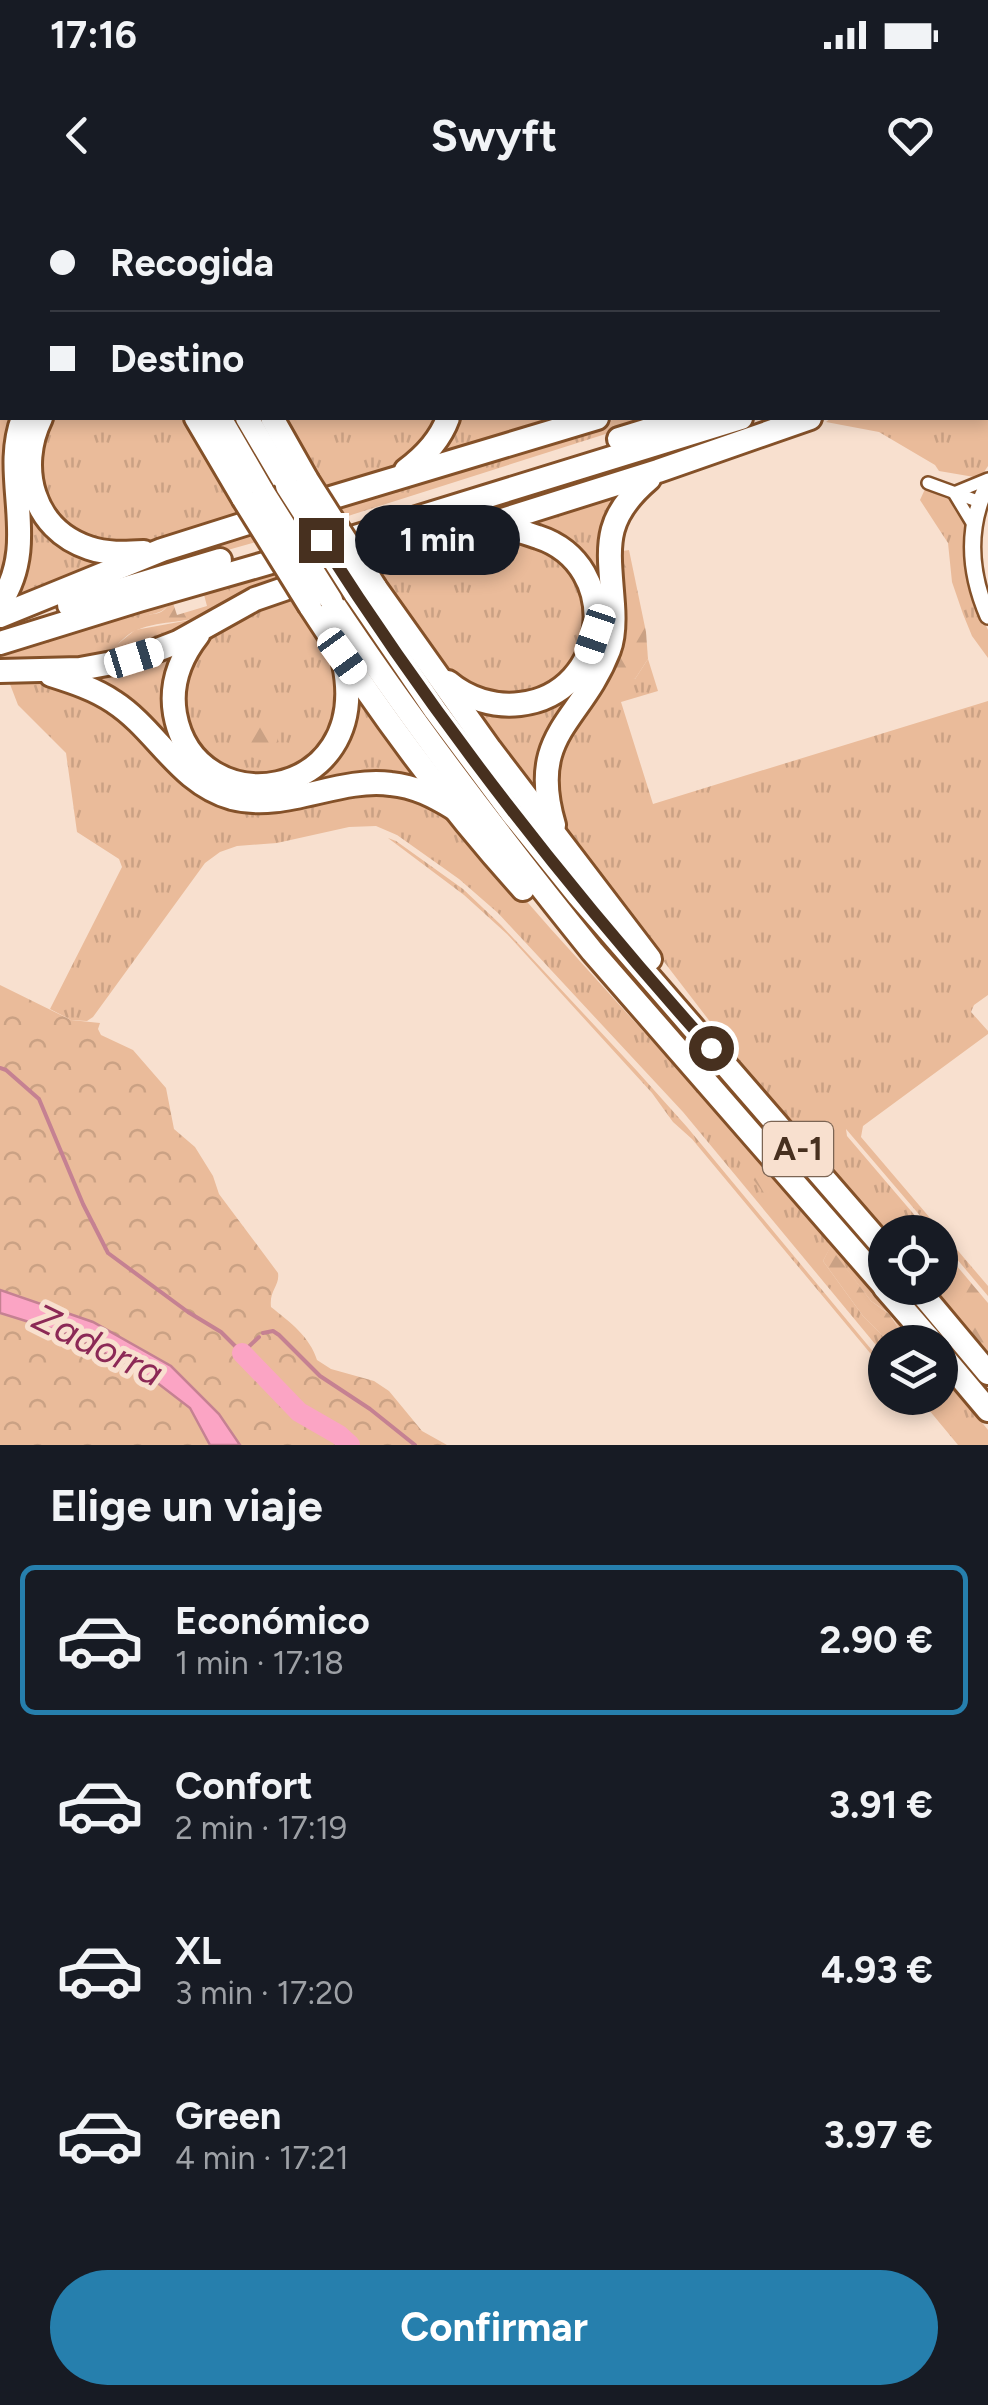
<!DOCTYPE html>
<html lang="es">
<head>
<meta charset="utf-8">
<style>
  :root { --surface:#171b24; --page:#242831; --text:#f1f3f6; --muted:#9ea1a6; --line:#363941; --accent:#267fad }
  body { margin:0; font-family:Figtree,sans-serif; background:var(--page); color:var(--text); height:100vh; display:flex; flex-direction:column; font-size:38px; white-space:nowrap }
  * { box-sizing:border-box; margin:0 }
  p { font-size:32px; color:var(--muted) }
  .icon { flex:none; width:55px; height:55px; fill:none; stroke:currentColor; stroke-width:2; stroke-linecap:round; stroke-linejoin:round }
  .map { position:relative; height:1245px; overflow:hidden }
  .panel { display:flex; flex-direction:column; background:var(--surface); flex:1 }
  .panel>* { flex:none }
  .hud { position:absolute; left:0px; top:0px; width:990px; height:220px; box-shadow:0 5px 15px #0003; display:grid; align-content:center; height:220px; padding:0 50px; background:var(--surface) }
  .tools { position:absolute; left:868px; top:1015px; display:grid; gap:20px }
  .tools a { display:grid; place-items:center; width:90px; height:90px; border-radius:50%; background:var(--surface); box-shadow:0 5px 15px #0003; font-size:50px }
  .end { position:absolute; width:45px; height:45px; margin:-22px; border:12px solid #47301f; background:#fff; box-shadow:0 0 0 5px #fff }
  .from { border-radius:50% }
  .bubble { position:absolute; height:70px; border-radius:35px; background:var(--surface); box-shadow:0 5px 15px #0003; font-size:32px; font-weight:700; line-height:70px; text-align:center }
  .car { position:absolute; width:30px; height:60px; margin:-30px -15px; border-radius:12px; box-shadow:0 0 8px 2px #0007; background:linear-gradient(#fff 24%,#345 0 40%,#fff 0 76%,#345 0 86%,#fff 0) }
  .hud b { display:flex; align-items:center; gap:35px; height:95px; font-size:38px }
  .hud b+b { border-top:2px solid var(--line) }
  .hud i { width:25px; height:25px; background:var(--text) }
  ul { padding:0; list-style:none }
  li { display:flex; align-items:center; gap:30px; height:150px; margin:0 20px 15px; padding:0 30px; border:5px solid transparent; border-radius:15px }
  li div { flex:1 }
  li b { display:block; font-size:38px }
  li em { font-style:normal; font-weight:700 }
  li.on { border-color:var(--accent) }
  li>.icon { width:90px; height:90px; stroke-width:1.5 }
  h2 { padding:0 50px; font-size:45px; line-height:120px }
  .primary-button { display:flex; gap:20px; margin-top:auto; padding:20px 50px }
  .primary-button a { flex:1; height:115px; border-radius:60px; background:var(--accent); color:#fff; font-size:40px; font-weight:700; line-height:115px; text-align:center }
  .status { display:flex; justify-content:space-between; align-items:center; height:70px; padding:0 50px; background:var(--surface); direction:ltr }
  .status svg { height:28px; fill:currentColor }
  header { display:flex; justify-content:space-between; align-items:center; height:130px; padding:0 50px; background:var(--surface); font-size:45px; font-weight:700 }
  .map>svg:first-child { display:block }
  .grass { fill:url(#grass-tufts) }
  .forest { fill:url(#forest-firs) }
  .park { fill:url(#park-crowns) }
  .water { fill:#fba4c4; stroke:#c58192; stroke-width:2.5 }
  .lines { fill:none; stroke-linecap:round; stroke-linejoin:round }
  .stream { stroke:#c58192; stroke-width:4 }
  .river { stroke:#fba4c4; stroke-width:20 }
  .service-casing { stroke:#845129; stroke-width:11 }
  .minor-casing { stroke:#845129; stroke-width:16 }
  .tertiary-casing { stroke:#845129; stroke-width:20 }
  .motorway-casing { stroke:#845129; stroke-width:28 }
  .service { stroke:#fff; stroke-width:6 }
  .minor { stroke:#fff; stroke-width:11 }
  .tertiary { stroke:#fff; stroke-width:15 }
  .motorway { stroke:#fff; stroke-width:22 }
  .motorway-bridge-casing { stroke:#845129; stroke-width:28; stroke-linecap:butt }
  .motorway-bridge { stroke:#fff; stroke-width:22 }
  .route { stroke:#47301f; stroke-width:12 }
  .labels { text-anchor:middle; stroke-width:10; stroke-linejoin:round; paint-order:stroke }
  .shield { fill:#f8e0cf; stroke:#7c6554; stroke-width:2.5 }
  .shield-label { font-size:32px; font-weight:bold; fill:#47301f }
  .water-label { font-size:38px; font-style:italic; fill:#8c2956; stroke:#f8e0cf }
</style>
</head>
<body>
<div class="status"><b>17:16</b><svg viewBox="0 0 49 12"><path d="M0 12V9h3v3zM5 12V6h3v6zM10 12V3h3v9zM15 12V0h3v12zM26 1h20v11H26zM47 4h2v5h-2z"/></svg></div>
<header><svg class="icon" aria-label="back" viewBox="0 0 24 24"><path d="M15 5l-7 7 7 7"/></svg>Swyft<svg class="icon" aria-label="heart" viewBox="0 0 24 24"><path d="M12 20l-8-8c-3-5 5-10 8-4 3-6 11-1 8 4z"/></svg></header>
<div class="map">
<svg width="988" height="1245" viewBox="0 0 988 1245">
  <defs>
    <pattern id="grass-tufts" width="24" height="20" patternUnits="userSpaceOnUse" patternTransform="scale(2.5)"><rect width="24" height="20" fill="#eabb9a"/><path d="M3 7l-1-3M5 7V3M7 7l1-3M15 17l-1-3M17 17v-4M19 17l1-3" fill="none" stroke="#caa184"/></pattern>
    <pattern id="forest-firs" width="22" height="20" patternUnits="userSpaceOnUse" patternTransform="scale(2.5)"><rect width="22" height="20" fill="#eabb9a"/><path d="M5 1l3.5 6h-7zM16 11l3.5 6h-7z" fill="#caa184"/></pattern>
    <pattern id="park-crowns" width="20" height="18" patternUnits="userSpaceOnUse" patternTransform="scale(2.5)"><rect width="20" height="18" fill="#eabb9a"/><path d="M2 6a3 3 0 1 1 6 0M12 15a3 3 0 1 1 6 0" fill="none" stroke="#caa184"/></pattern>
  </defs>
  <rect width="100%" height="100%" fill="#f8e0cf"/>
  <!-- grass -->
  <g class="grass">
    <polygon points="988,165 988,266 980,278 939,271 935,265 879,232 826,222 831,218 988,218"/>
    <polygon points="2,208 2,218 14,218 3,249 3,266 10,340 0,388 0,213"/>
    <polygon points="52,218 183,218 203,245 244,315 158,341 131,344 107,345 62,325 41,291 38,246"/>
    <polygon points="288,218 438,218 414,255 392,269 326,291 304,256"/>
    <polygon points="454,218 544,218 553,221 433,259"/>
    <polygon points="619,218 656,218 348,316 83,391 212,338"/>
    <path d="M770 218H791L557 296 280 383 192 428 112 460 0 463V456L172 400C162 415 157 412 142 417 130 421 124 434 118 444L135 430 201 418 224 384Z"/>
    <polygon points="627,289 609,407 539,601 464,502 566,492 597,385 517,324"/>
    <polygon points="925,289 950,300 959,311 965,325 966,364 972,394 988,430 988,458 972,436 963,414 952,382 948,343 920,300"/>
    <polygon points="30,301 118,360 5,409"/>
    <polygon points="496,337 521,338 571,365 588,399 585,444 560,480 524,497 488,494 447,470 376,370 463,343"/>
    <polygon points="292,392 329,455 337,474 340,494 320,551 283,574 236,573 203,554 182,510 184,473 207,437"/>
    <polygon points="348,399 789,951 885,1062 885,1073 661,818 521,651 342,404"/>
    <path d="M178 450C174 465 167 480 167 495 164 619 362 624 354 486L429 586C412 581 394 575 376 576 328 578 281 605 233 592 196 583 175 551 151 526 131 505 108 490 82 477 116 473 148 465 178 450Z"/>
    <polygon points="648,459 658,491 621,502 653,604 988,501 988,795 974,805 971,812 988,831 988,834 863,926 861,937 988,1086 988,1096 940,1039 940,1032 934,1032 846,929 847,936 929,1032 885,1032 771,901 575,646 564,629 554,571 559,549 613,463 635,479"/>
    <polygon points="8,479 22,479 57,485 120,516 180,578 390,589 429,602 467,633 550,728 840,1049 918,1142 899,1142 904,1136 890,1114 871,1101 830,1048 823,1061 863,1116 889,1142 885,1142 885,1156 683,912 498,713 459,679 397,635 376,626 349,627 277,643 237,646 220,652 205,663 93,817 87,821 71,820 50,809 122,667 119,659 77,632 66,553 18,505"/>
    <polygon points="388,638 396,641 463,689 501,725 637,871 687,927 885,1166 885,1171 692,939 673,922 652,893 507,734 464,695"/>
    <polygon points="940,1170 988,1230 988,1245 958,1245 919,1198 940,1198"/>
  </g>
  <!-- forest -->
  <g class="forest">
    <polygon points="629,350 646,432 648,459 635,479 620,474 613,463 616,352"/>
    <path d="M224 384 230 392C201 431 174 415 137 430 130 432 123 439 118 444L111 438 115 426C127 425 131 421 141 417 158 411 160 418 172 400L177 415 207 406 203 391Z"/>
    <polygon points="269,513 280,532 272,556 255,559 247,552 238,530"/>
    <polygon points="727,937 740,945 779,990 766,996 727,945"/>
    <polygon points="940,1046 988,1103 988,1155 932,1088 940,1088"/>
    <polygon points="830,1047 871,1101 889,1114 904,1136 899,1142 889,1142 863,1116 823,1061"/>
  </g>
  <!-- park -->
  <g class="park">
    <path d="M0 785 71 820 100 823 98 829 101 835 133 850 166 888 174 929 195 947 213 976 219 994 278 1073C280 1086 269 1090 271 1107 290 1122 310 1137 317 1160L331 1169 374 1181 389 1191 422 1231 447 1245H240L219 1214 18 1097 0 1090Z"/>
    <polygon points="0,1113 71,1135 151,1178 190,1208 210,1245 0,1245"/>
  </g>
  <!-- water -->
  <polygon class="water" points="0,1090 93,1122 171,1166 219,1214 240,1245 210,1245 190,1208 151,1178 71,1135 0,1113"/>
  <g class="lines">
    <!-- stream -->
    <g class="stream">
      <polyline points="0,868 6,870 39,899 83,1004 108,1053 188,1112 221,1132 242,1153 259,1137"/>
      <polyline points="263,1133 273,1131 279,1135 320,1176 370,1209 415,1245"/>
    </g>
    <!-- river -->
    <polyline class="river" points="242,1153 299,1212 339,1235 350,1245"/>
    <defs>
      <g id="service">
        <polyline points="0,116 2,117"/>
        <polyline points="0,139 2,134"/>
      </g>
      <g id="minor">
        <polyline points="928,283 980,302"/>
        <polyline points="974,326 954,293 988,279"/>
      </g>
      <path id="tertiary" d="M988 283C966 327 969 372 988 416"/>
      <g id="motorway">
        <polyline points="86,0 87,2"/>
        <polyline points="106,0 107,2"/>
        <polyline points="133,0 134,2"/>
        <polyline points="154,0 156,2"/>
        <polyline points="988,123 988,122"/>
        <path d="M41 218C17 267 32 329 89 348 106 354 125 353 144 352"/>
        <polyline points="196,218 243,298"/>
        <polyline points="220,218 263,292"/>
        <polyline points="247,218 287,286"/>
        <polyline points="272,218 307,280"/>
        <polyline points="619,239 687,218"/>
        <path d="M406 270C425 256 440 240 448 218"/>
        <polyline points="304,306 597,218"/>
        <polyline points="329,345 741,218"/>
        <polyline points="343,370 658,271 810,218"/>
        <polyline points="375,387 490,549 650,759"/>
        <polyline points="355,393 435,510 511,612 578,695 885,1049"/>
        <path d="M331 400C412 522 500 637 592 751L885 1087"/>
        <path d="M0 403C41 342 0 277 23 218"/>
        <polyline points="69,405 220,360"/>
        <path d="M310 406C374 505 444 602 523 689"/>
        <polyline points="0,416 162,350 273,315"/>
        <path d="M198 435C180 458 170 485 175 514 195 626 373 603 344 464"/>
        <polyline points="0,443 139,400 299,354"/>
        <polyline points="0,471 80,469 134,459 178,442 255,399 313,379"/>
        <path d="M51 475C73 482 95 489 114 502 157 530 179 583 232 598 286 612 337 577 391 584 415 586 435 597 455 609"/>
        <path d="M448 482C468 499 494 507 520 504 610 494 624 365 538 337 531 335 523 331 516 331 508 330 500 332 492 332"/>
        <path d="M554 625C527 533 581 523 609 450 614 437 614 418 613 404 609 347 601 320 649 279"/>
        <polyline points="885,1088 932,1142"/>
        <polyline points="917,1088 988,1173"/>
        <polyline points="940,1153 988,1210"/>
      </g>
    </defs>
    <!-- service casing -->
    <use href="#service" class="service-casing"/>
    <!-- minor casing -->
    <use href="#minor" class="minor-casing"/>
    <!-- tertiary casing -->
    <use href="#tertiary" class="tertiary-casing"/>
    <!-- motorway casing -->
    <use href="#motorway" class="motorway-casing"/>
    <!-- service -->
    <use href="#service" class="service"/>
    <!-- minor -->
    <use href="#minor" class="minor"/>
    <!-- tertiary -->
    <use href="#tertiary" class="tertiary"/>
    <!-- motorway -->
    <use href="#motorway" class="motorway"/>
    <defs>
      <g id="motorway-bridge">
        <polyline points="307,280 375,387"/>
        <polyline points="287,286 355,393"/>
        <polyline points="263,292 331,400"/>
        <polyline points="243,298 310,406"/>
      </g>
    </defs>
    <!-- motorway-bridge casing -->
    <use href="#motorway-bridge" class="motorway-bridge-casing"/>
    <!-- motorway-bridge -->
    <use href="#motorway-bridge" class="motorway-bridge"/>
  </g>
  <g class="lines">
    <!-- route -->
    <path class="route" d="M321 340C437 522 567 688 711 848"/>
  </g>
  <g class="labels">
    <!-- shield labels -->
    <rect class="shield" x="763" y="922" width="70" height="54" rx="8"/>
    <g class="shield-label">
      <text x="798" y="960">A-1</text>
    </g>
    <!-- water labels -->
    <g class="water-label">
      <text transform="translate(98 1145) rotate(26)" y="13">Zadorra</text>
    </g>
  </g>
</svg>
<div class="tools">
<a><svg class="icon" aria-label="locate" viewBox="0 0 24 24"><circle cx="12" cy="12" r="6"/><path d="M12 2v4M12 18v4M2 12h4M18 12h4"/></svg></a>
<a><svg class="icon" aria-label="layers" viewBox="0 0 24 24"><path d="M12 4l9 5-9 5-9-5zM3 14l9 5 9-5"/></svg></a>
</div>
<i class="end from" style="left:711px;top:848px"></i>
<i class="end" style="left:321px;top:340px"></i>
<div class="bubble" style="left:355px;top:305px;width:165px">1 min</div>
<i class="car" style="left:595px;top:434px;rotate:199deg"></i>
<i class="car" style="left:342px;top:456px;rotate:144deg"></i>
<i class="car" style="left:134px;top:458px;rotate:73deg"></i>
<div class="hud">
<b><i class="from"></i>Recogida</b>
<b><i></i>Destino</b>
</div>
</div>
<section class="panel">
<h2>Elige un viaje</h2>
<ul>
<li class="on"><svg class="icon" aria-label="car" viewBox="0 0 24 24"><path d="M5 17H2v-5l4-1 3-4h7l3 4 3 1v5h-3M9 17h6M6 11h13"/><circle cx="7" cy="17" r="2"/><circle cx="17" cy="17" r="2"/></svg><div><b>Económico</b><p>1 min · 17:18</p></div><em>2.90 €</em></li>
<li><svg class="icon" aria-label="car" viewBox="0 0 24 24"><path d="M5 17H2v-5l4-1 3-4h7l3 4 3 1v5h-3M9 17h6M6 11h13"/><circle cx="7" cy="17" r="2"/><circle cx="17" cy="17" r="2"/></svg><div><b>Confort</b><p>2 min · 17:19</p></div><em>3.91 €</em></li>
<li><svg class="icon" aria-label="car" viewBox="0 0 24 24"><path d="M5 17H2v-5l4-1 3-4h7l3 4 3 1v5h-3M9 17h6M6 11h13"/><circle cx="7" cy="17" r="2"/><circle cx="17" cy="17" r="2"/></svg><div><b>XL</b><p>3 min · 17:20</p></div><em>4.93 €</em></li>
<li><svg class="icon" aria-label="car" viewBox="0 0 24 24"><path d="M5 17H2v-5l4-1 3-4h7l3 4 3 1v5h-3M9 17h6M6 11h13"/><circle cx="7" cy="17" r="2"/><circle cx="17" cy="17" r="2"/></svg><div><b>Green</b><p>4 min · 17:21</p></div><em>3.97 €</em></li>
</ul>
<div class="primary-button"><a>Confirmar</a></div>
</section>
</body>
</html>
